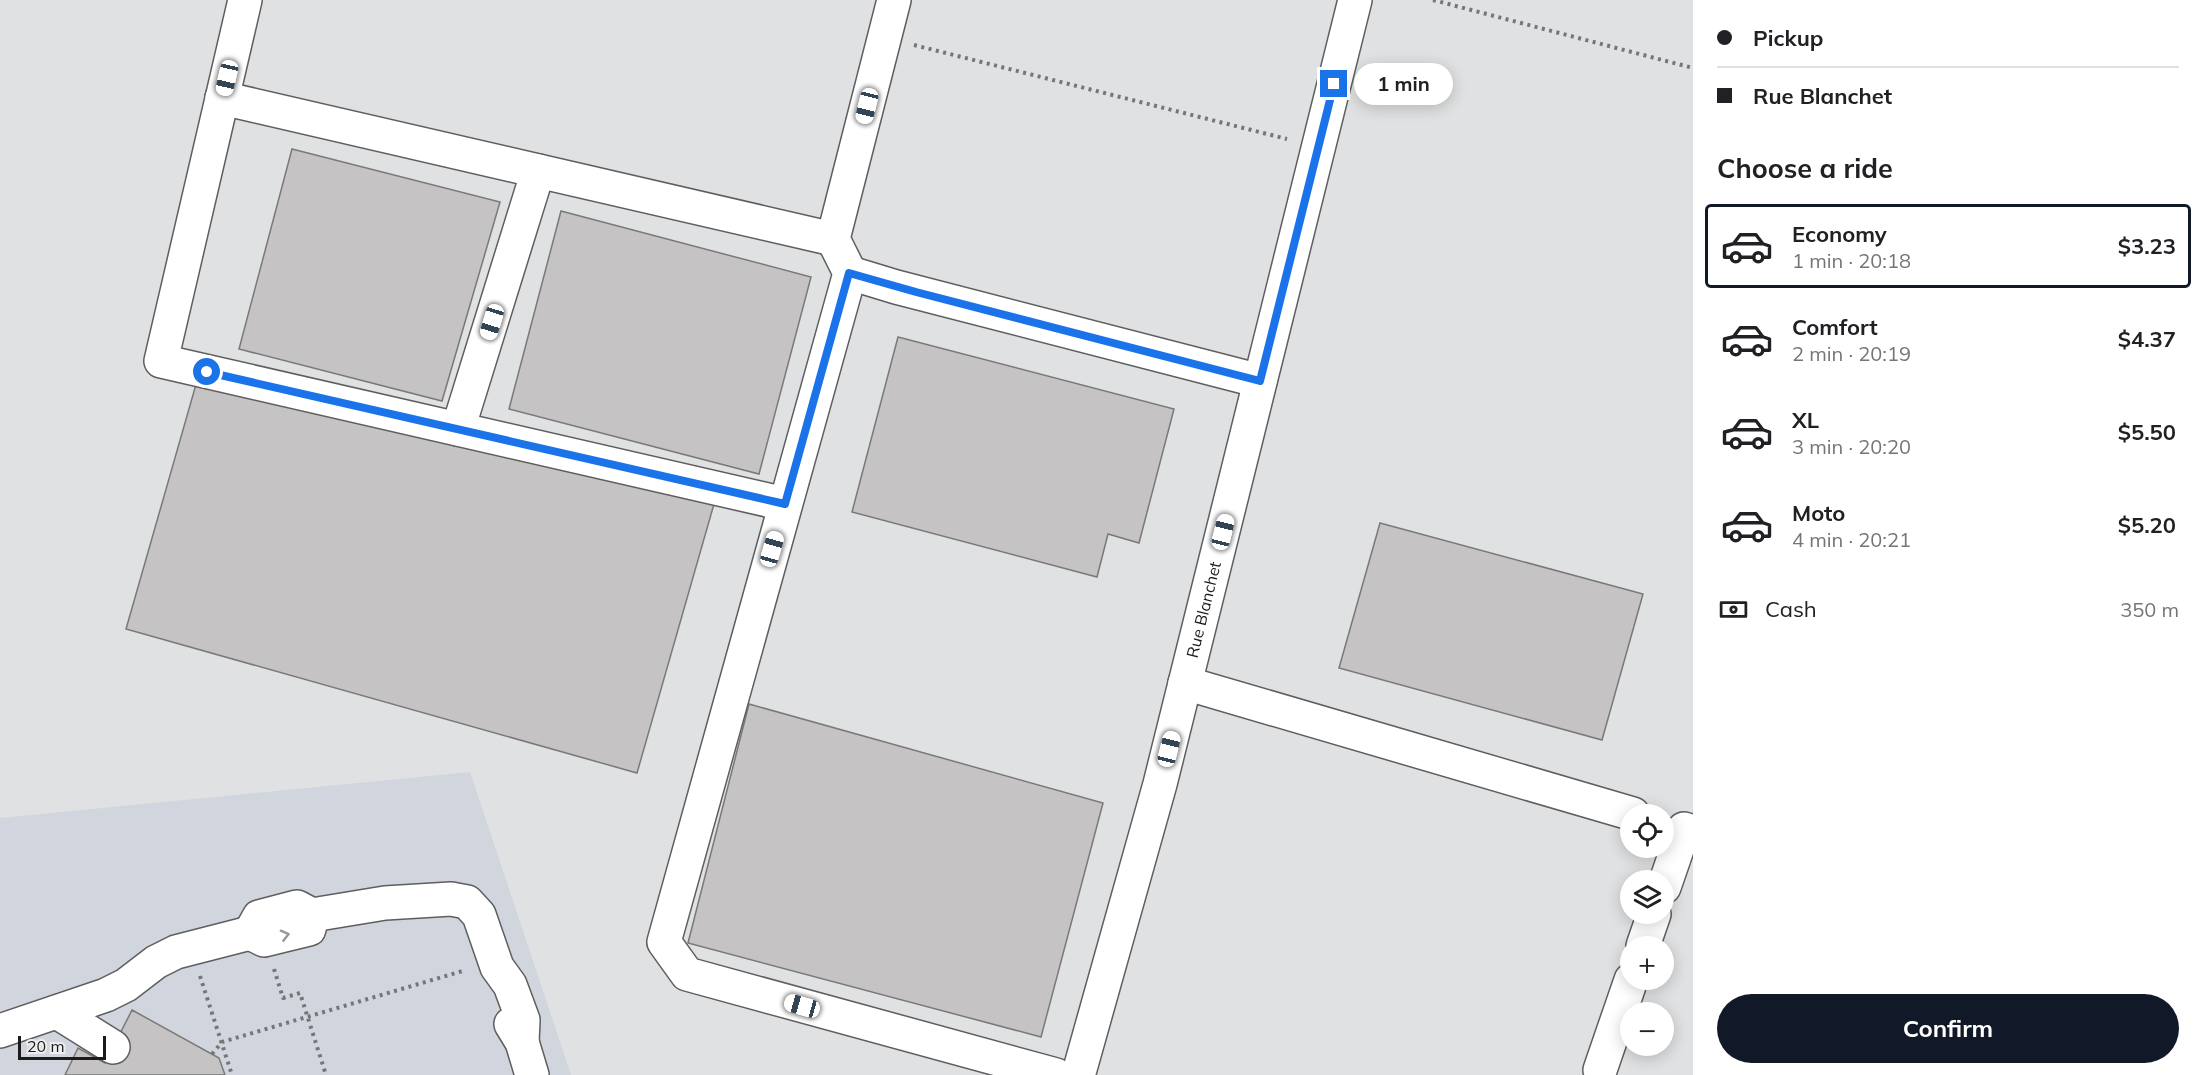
<!DOCTYPE html>
<html lang="en">
<head>
<meta charset="utf-8">
<style>
  :root { --surface:#fff; --page:#f2f2f2; --text:#202124; --muted:#757577; --line:#e0e0e0; --accent:#111827 }
  body { margin:0; font-family:Mulish,sans-serif; background:var(--page); color:var(--text); height:100vh; display:flex; flex-direction:column; font-size:22px; white-space:nowrap }
  * { box-sizing:border-box; margin:0 }
  p { font-size:20px; color:var(--muted) }
  .icon { flex:none; width:33px; height:33px; fill:none; stroke:currentColor; stroke-width:2; stroke-linecap:round; stroke-linejoin:round }
  .map { position:relative; flex:1; overflow:hidden }
  .panel { display:flex; flex-direction:column; background:var(--surface); width:510px }
  .panel>* { flex:none }
  .top-card { display:grid; align-content:center; height:132px; padding:0 24px; background:var(--surface) }
  .fabs { position:absolute; left:1620px; top:804px; display:grid; gap:12px }
  .fabs a { display:grid; place-items:center; width:54px; height:54px; border-radius:50%; background:var(--surface); box-shadow:0 3px 15px #0003; font-size:30px }
  .scale { position:absolute; left:18px; bottom:15px; width:88px; box-sizing:border-box; padding-left:6px; border:3px solid #1b1b1c; border-top:0; font-size:16px; line-height:21px; white-space:nowrap; color:#1b1b1c; -webkit-text-stroke:4px #edeeef; paint-order:stroke }
  .end { position:absolute; width:27px; height:27px; margin:-14px; border:8px solid #1a73e8; background:#fff; box-shadow:0 0 0 3px #fff }
  .from { border-radius:50% }
  .bubble { position:absolute; height:42px; border-radius:21px; background:var(--surface); box-shadow:0 3px 15px #0003; font-size:20px; font-weight:700; line-height:42px; text-align:center }
  .car { position:absolute; width:18px; height:36px; margin:-18px -9px; border-radius:8px; box-shadow:0 0 4px 2px #0007; background:linear-gradient(#fff 24%,#345 0 40%,#fff 0 76%,#345 0 86%,#fff 0) }
  .top-card b { display:flex; align-items:center; gap:21px; height:57px; font-size:22px }
  .top-card b+b { border-top:2px solid var(--line) }
  .top-card i { width:15px; height:15px; background:var(--text) }
  ul { padding:0; list-style:none }
  li { display:flex; align-items:center; gap:18px; height:84px; margin:0 12px 9px; padding:0 12px; border:3px solid transparent; border-radius:6px }
  li div { flex:1 }
  li b { display:block; font-size:22px }
  li em { font-style:normal; font-weight:700 }
  li.active { border-color:var(--accent) }
  li>.icon { width:54px; height:54px; stroke-width:1.5 }
  h2 { padding:0 24px; font-size:27px; line-height:72px }
  .pay { display:flex; align-items:center; gap:15px; height:66px; padding:0 24px; font-size:22px }
  .pay p { margin-inline-start:auto }
  .action { display:flex; gap:12px; margin-top:auto; padding:12px 24px }
  .action a { flex:1; height:69px; border-radius:36px; background:var(--accent); color:#fff; font-size:24px; font-weight:700; line-height:69px; text-align:center }
  main { display:flex; flex:1; min-height:0 }
  .map>svg:first-child { display:block }
  .built { fill:#d1d5dd }
  .building { fill:#c5c3c3; stroke:#7a7979; stroke-width:1.5 }
  .lines { fill:none; stroke-linecap:round; stroke-linejoin:round }
  .minor-casing { stroke:#5e5e5f; stroke-width:36 }
  .path { stroke:#757677; stroke-width:4; stroke-dasharray:3 4.5; stroke-linecap:butt }
  .minor { stroke:#fff; stroke-width:33 }
  .oneway { stroke:#989899 }
  .route { stroke:#1a73e8; stroke-width:8 }
  .labels { text-anchor:middle; stroke-width:4.5; stroke-linejoin:round; paint-order:stroke }
  .street-label { font-size:16px; fill:#1b1b1c; stroke:#edeeef }
</style>
</head>
<body>
<main>
<div class="map">
<svg width="1693" height="1075" viewBox="0 0 1693 1075">
  <rect width="100%" height="100%" fill="#e0e1e2"/>
  <!-- built -->
  <polygon class="built" points="470,772 571,1075 0,1075 0,818"/>
  <!-- building -->
  <g class="building">
    <polygon points="292,149 500,202 442,401 239,349"/>
    <polygon points="561,211 811,277 759,474 509,409"/>
    <polygon points="898,337 1174,409 1139,543 1108,534 1097,577 852,512"/>
    <polygon points="203,360 714,504 637,773 126,629"/>
    <polygon points="1380,523 1643,594 1602,740 1339,668"/>
    <polygon points="749,704 1103,803 1041,1037 688,943"/>
    <polygon points="132,1010 219,1058 225,1075 65,1075 78,1048 105,1063"/>
  </g>
  <g class="lines">
    <defs>
      <g id="minor">
        <polyline points="245,0 161,361 785,504"/>
        <polyline points="894,0 833,239 850,273 664,942 687,974 1056,1075"/>
        <polyline points="222,98 833,239"/>
        <polyline points="850,273 896,287 1260,381"/>
        <polyline points="458,429 538,171"/>
        <polyline points="1185,683 1633,814"/>
        <polyline points="1664,887 1684,829 1693,832"/>
        <polyline points="250,933 259,917 297,907 312,915 385,903 451,899 467,902 479,915 497,967 510,985 523,1020 522,1042"/>
        <polyline points="1643,946 1654,914"/>
        <polyline points="57,1012 113,1047"/>
        <polyline points="511,1024 522,1042 532,1075"/>
        <polyline points="0,1031 106,995 126,985 156,962 176,952 250,933 264,940 309,929 312,915"/>
        <polyline points="1600,1070 1631,980"/>
        <path id="s1" d="M1076 1075 1080 1069 1160 784 1355 0"/>
      </g>
    </defs>
    <!-- minor casing -->
    <use href="#minor" class="minor-casing"/>
    <!-- path -->
    <g class="path">
      <polyline points="1433,0 1693,68"/>
      <polyline points="914,45 1287,139"/>
      <polyline points="274,969 283,998 300,993 326,1075"/>
      <polyline points="200,976 232,1075"/>
      <polyline points="212,1054 222,1042 466,970"/>
    </g>
    <!-- minor -->
    <use href="#minor" class="minor"/>
  </g>
  <!-- one-way arrows -->
  <defs><path id="oneway-chevron" d="M-2-3.5L2.5 0L-2 3.5" fill="none" stroke-width="1.6" stroke-linecap="round" stroke-linejoin="round" transform="scale(1.5)"/></defs>
  <use class="oneway" href="#oneway-chevron" transform="translate(285 935) rotate(-14)"/>
  <g class="lines">
    <!-- route -->
    <polyline class="route" points="207,372 785,504 849,273 916,292 1260,381 1334,84"/>
  </g>
  <g class="labels">
    <!-- street labels -->
    <g class="street-label">
      <text dy="6" stroke="none"><textPath href="#s1" startOffset="483">Rue Blanchet</textPath></text>
    </g>
  </g>
</svg>
<div class="fabs">
<a><svg class="icon" aria-label="locate" viewBox="0 0 24 24"><circle cx="12" cy="12" r="6"/><path d="M12 2v4M12 18v4M2 12h4M18 12h4"/></svg></a>
<a><svg class="icon" aria-label="layers" viewBox="0 0 24 24"><path d="M12 4l9 5-9 5-9-5zM3 14l9 5 9-5"/></svg></a>
<a>+</a>
<a>−</a>
</div>
<div class="scale">20 m</div>
<i class="end from" style="left:207px;top:372px"></i>
<i class="end" style="left:1334px;top:84px"></i>
<div class="bubble" style="left:1354px;top:63px;width:99px">1 min</div>
<i class="car" style="left:227px;top:78px;rotate:193deg"></i>
<i class="car" style="left:867px;top:106px;rotate:194deg"></i>
<i class="car" style="left:492px;top:322px;rotate:197deg"></i>
<i class="car" style="left:1223px;top:532px;rotate:14deg"></i>
<i class="car" style="left:772px;top:549px;rotate:16deg"></i>
<i class="car" style="left:1169px;top:749px;rotate:14deg"></i>
<i class="car" style="left:802px;top:1006px;rotate:286deg"></i>
</div>
<section class="panel">
<div class="top-card">
<b><i class="from"></i>Pickup</b>
<b><i></i>Rue Blanchet</b>
</div>
<h2>Choose a ride</h2>
<ul>
<li class="active"><svg class="icon" aria-label="car" viewBox="0 0 24 24"><path d="M5 17H2v-5l4-1 3-4h7l3 4 3 1v5h-3M9 17h6M6 11h13"/><circle cx="7" cy="17" r="2"/><circle cx="17" cy="17" r="2"/></svg><div><b>Economy</b><p>1 min · 20:18</p></div><em>$3.23</em></li>
<li><svg class="icon" aria-label="car" viewBox="0 0 24 24"><path d="M5 17H2v-5l4-1 3-4h7l3 4 3 1v5h-3M9 17h6M6 11h13"/><circle cx="7" cy="17" r="2"/><circle cx="17" cy="17" r="2"/></svg><div><b>Comfort</b><p>2 min · 20:19</p></div><em>$4.37</em></li>
<li><svg class="icon" aria-label="car" viewBox="0 0 24 24"><path d="M5 17H2v-5l4-1 3-4h7l3 4 3 1v5h-3M9 17h6M6 11h13"/><circle cx="7" cy="17" r="2"/><circle cx="17" cy="17" r="2"/></svg><div><b>XL</b><p>3 min · 20:20</p></div><em>$5.50</em></li>
<li><svg class="icon" aria-label="car" viewBox="0 0 24 24"><path d="M5 17H2v-5l4-1 3-4h7l3 4 3 1v5h-3M9 17h6M6 11h13"/><circle cx="7" cy="17" r="2"/><circle cx="17" cy="17" r="2"/></svg><div><b>Moto</b><p>4 min · 20:21</p></div><em>$5.20</em></li>
</ul>
<div class="pay"><svg class="icon" aria-label="cash" viewBox="0 0 24 24"><path d="M3 7h18v10H3z"/><circle cx="12" cy="12" r="2"/></svg>Cash<p>350 m</p></div>
<div class="action"><a>Confirm</a></div>
</section>
</main>
</body>
</html>
